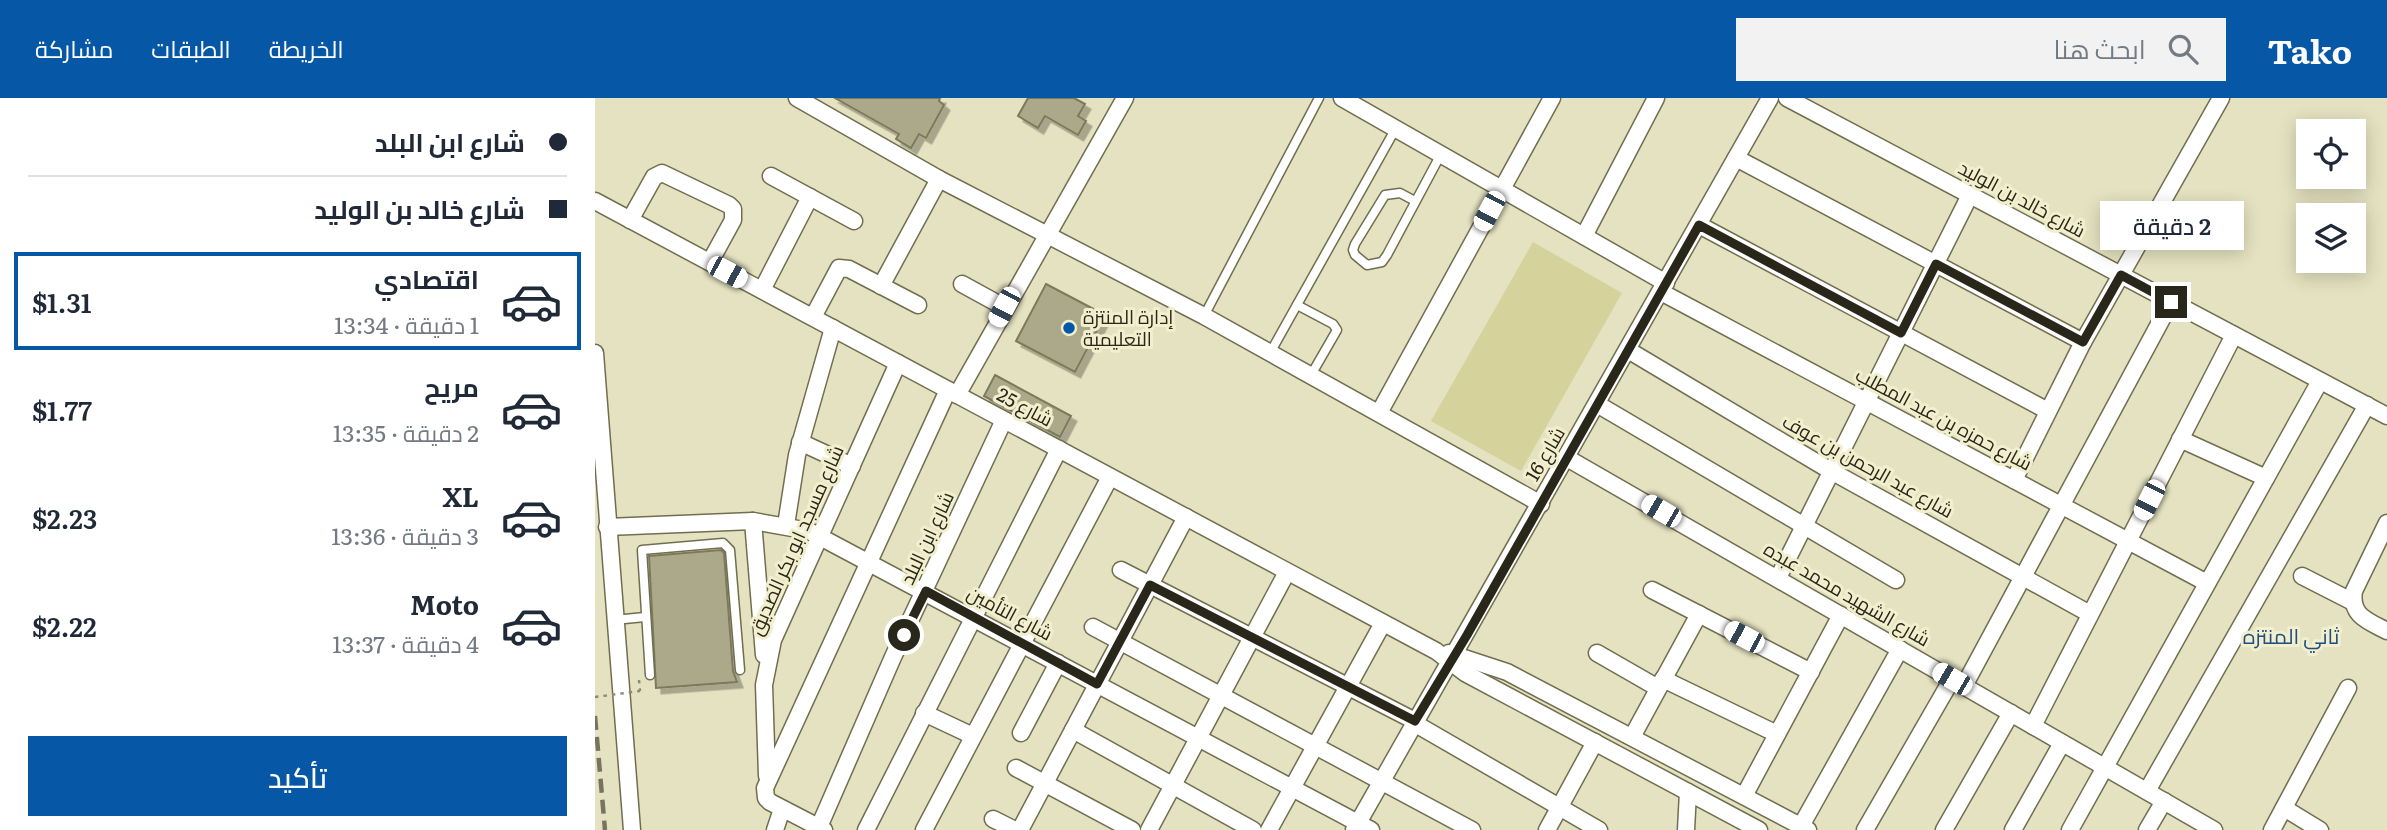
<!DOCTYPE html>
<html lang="ar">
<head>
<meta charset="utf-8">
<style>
  :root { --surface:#fff; --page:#f2f2f3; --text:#1f2937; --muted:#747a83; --line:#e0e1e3; --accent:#0657a5 }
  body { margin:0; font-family:Literata,Cairo,serif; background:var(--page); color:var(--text); direction:rtl; height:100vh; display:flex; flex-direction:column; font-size:26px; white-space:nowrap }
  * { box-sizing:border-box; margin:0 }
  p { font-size:23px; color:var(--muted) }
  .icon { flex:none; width:38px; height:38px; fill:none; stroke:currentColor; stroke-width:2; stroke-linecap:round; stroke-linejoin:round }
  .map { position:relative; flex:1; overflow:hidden; direction:ltr }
  .panel { display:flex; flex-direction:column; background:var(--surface); width:595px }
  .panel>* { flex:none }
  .hud { display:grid; align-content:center; height:154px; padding:0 28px; background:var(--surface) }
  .controls { position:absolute; left:1701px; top:21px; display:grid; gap:14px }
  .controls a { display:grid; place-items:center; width:70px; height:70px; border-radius:0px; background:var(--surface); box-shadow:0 4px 18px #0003; font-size:35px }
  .end { position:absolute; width:32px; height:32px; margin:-16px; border:9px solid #28271a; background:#fff; box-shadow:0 0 0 4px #fff }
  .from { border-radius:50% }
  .bubble { position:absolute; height:49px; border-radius:0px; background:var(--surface); box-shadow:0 4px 18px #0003; font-size:23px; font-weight:600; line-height:49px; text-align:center; direction:rtl }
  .car { position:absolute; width:21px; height:42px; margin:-21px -10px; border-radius:9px; box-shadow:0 0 5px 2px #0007; background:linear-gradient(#fff 24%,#345 0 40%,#fff 0 76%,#345 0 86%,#fff 0) }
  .hud b { display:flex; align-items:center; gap:24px; height:66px; font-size:26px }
  .hud b+b { border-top:2px solid var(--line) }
  .hud i { width:18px; height:18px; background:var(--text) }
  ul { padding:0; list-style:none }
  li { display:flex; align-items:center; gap:21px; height:98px; margin:0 14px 10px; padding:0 14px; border:4px solid transparent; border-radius:0px }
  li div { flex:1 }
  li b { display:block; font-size:26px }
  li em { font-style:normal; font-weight:600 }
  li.selected { border-color:var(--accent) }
  li>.icon { width:63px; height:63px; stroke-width:1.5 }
  .button { display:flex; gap:14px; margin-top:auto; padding:14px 28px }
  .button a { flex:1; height:80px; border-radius:0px; background:var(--accent); color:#fff; font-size:28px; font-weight:600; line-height:80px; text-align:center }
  header { display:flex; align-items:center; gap:42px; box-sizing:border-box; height:98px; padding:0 35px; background:var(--accent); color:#fff }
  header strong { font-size:33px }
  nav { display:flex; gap:38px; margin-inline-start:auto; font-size:24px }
  .search { width:490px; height:63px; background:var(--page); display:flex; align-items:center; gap:18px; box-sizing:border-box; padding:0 24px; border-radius:0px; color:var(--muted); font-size:26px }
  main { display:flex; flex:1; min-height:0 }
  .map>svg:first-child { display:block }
  .green { fill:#d6d29c }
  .building { fill:#aba989; stroke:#7c7a5c; stroke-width:2; filter:url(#shadow) }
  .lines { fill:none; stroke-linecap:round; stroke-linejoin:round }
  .service-casing { stroke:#716e50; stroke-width:11 }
  .minor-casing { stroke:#716e50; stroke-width:19 }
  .path { stroke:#8d8c73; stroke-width:2.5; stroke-dasharray:3.5 5; stroke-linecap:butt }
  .service { stroke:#fff; stroke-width:8 }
  .minor { stroke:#fff; stroke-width:16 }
  .rail { stroke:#76745f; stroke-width:4.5; stroke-dasharray:14 7; stroke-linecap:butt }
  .path-bridge { stroke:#8d8c73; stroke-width:2.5; stroke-dasharray:3.5 5; stroke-linecap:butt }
  .route { stroke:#28271a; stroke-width:9 }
  .poi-dot { fill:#0657a5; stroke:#f1efcd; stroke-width:2.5 }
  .labels { text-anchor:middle; stroke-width:6; stroke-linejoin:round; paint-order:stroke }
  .street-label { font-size:19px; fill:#28271a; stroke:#f1efcd }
  .poi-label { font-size:19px; fill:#28271a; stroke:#f1efcd; text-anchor:start }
  .neighbourhood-label { font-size:21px; fill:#224f83; stroke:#f1efcd }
</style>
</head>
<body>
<header>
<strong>Tako</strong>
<div class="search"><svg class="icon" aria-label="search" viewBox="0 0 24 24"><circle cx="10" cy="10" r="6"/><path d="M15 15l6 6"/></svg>ابحث هنا</div>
<nav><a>الخريطة</a><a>الطبقات</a><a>مشاركة</a></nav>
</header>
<main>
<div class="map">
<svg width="1792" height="732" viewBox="0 0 1792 732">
  <defs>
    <filter id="shadow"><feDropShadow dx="5.5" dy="5.5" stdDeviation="0" flood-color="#0004"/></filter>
  </defs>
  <rect width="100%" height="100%" fill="#e4e2c0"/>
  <!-- green -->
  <polygon class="green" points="938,144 1027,195 926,373 836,323"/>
  <!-- building -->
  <g class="building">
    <polygon points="240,0 345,0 344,3 349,7 331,40 324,36 316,50 301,41 304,36"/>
    <polygon points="433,0 479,0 490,6 483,18 491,23 483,37 450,18 443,30 423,18"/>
    <polygon points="451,186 510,217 480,274 421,243"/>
    <polygon points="400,277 476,318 465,339 389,298"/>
    <polygon points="126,452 129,455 138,573 142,584 61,590 54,458"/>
  </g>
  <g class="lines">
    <defs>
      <g id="service">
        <polyline points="820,103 805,95 790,97 760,146 758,152 760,157 772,167 787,164 792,157 846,56"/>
        <polyline points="702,207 738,226 742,232 716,277"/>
        <polyline points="609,218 724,0"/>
        <polyline points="675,255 801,30"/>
        <polyline points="19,522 50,519"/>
        <polyline points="55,577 47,452 128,445 135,452 145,572"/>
      </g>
      <g id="minor">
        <polyline points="202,0 344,81 609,218 946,406"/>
        <polyline points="747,0 1071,185"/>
        <polyline points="1192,0 1792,318"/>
        <polyline points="1141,60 1488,244"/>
        <polyline points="176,78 259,123"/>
        <polyline points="0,103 841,553 870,575 1164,732"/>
        <polyline points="35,122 59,79 67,75 134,107 138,111 138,122 115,164"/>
        <polyline points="1104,127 1453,313"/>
        <polyline points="989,138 1061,0"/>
        <polyline points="367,186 409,209"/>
        <polyline points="286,188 344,81"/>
        <polyline points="167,192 215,99"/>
        <polyline points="1066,194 1612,485"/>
        <polyline points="218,219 244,170 254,171 323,207"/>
        <polyline points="1033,252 1236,373 1495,516"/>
        <polyline points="0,255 37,732"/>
        <polyline points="362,297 530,0"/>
        <polyline points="1002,306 1301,482"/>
        <polyline points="784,315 957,0"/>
        <polyline points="1585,341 1671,380"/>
        <polyline points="205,344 257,368"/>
        <polyline points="972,360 1619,732"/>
        <polyline points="1419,382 1488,244 1626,0"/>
        <polyline points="158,423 169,557"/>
        <path d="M1792 425 1759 493C1755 518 1773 523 1792 533"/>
        <polyline points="191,427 202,357 238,230"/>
        <polyline points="12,429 158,423 214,433 776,732"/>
        <polyline points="526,472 820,623"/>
        <polyline points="1707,478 1758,504"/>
        <polyline points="1183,480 1375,97"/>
        <polyline points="1057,492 1216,574"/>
        <polyline points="498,529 877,732"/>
        <polyline points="854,555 912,574 1213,732"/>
        <polyline points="1002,555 1063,590"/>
        <polyline points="1068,581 1182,636"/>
        <polyline points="1369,588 1576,204"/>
        <polyline points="329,615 378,638"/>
        <polyline points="819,625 1004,732"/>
        <polyline points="1438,628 1639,237"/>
        <polyline points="478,632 658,732"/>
        <polyline points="426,635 463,565"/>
        <polyline points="1037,639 1104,516"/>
        <polyline points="421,670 537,732"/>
        <polyline points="172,678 169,587 178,542 303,265"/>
        <polyline points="1552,693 1772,307"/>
        <polyline points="1149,698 1246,517"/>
        <polyline points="1689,710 1725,732"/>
        <polyline points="398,721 420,732"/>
        <polyline points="1206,728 1305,551"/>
        <polyline points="224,729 298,559 409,322"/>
        <polyline points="180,732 187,711"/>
        <polyline points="229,732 175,704 171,700 170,690 353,292"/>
        <polyline points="271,732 464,351"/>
        <polyline points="329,732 515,379"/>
        <polyline points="425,732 591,419"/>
        <polyline points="554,732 692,474"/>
        <polyline points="674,732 788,525"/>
        <polyline points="759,732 1175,0"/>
        <polyline points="952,732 1000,644"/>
        <polyline points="1091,732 1093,694"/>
        <polyline points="1270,732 1357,581"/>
        <polyline points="1349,732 1416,615"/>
        <polyline points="1418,732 1467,645"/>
        <polyline points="1475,732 1725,283"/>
        <polyline points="1552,732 1569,703"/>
        <polyline points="1677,732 1753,590"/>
      </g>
    </defs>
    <!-- service casing -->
    <use href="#service" class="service-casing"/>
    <!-- minor casing -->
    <use href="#minor" class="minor-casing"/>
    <!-- path -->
    <polyline class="path" points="44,582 45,593"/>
    <!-- service -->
    <use href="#service" class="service"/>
    <!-- minor -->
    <use href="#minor" class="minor"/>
    <!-- rail -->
    <polyline class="rail" points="0,618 10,732"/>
    <!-- path-bridge -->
    <polyline class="path-bridge" points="0,599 45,593"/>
  </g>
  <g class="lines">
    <!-- route -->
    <polyline class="route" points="309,537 331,493 502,586 555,487 820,623 872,537 1104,127 1306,235 1341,166 1488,244 1526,177 1576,204"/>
  </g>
  <!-- markers -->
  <circle class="poi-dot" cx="474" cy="230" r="7"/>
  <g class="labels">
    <!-- street labels -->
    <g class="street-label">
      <text transform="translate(1427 101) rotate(28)" y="7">شارع خالد بن الوليد</text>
      <text transform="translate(430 309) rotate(28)" y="7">شارع 25</text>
      <text transform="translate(1349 321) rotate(28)" y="7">شارع حمزه بن عبد المطلب</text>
      <text transform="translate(950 356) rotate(-60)" y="7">شارع 16</text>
      <text transform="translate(1273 368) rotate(29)" y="7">شارع عبد الرحمن بن عوف</text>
      <text transform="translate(332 440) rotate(-65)" y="7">شارع ابن البلد</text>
      <text transform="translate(201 442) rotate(-66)" y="7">شارع مسجد ابو بكر الصديق</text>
      <text transform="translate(1252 496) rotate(30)" y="7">شارع الشهيد محمد عبده</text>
      <text transform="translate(415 515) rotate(28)" y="7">شارع التأمين</text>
    </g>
    <!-- poi labels -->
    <g class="poi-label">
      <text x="488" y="226">إدارة المنتزة<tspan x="488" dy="22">التعليمية</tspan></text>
    </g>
    <!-- neighbourhood labels -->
    <g class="neighbourhood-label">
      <text x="1696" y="546">ثاني المنتزه</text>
    </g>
  </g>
</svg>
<div class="controls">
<a><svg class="icon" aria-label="locate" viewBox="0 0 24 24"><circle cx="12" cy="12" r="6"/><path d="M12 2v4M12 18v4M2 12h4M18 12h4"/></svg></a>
<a><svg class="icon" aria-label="layers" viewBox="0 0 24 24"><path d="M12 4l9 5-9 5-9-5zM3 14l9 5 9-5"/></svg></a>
</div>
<i class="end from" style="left:309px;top:537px"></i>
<i class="end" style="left:1576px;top:204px"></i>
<div class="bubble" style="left:1505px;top:103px;width:144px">2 دقيقة</div>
<i class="car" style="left:894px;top:113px;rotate:208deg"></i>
<i class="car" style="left:132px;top:174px;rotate:118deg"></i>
<i class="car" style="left:409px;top:209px;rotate:208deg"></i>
<i class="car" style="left:1554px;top:402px;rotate:207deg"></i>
<i class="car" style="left:1066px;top:413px;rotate:300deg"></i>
<i class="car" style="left:1149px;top:539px;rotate:298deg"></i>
<i class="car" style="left:1357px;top:581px;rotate:300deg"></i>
</div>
<section class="panel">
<div class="hud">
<b><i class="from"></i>شارع ابن البلد</b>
<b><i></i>شارع خالد بن الوليد</b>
</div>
<ul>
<li class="selected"><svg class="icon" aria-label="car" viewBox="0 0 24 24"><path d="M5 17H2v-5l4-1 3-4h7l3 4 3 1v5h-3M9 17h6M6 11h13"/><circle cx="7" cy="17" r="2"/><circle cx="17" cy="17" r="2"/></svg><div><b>اقتصادي</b><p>1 دقيقة · 13:34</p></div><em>$1.31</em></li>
<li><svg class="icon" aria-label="car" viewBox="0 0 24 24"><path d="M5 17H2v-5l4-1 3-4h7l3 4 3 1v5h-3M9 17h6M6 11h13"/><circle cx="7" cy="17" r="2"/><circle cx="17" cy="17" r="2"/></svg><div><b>مريح</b><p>2 دقيقة · 13:35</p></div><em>$1.77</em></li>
<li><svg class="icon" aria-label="car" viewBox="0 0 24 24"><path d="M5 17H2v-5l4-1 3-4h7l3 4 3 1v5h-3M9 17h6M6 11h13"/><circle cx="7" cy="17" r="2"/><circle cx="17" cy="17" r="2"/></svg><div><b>XL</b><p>3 دقيقة · 13:36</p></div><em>$2.23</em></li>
<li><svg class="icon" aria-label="car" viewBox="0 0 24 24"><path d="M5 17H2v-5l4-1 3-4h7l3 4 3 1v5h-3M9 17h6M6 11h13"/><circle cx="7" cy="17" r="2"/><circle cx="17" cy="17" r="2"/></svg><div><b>Moto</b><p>4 دقيقة · 13:37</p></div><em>$2.22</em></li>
</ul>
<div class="button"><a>تأكيد</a></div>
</section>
</main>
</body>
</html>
